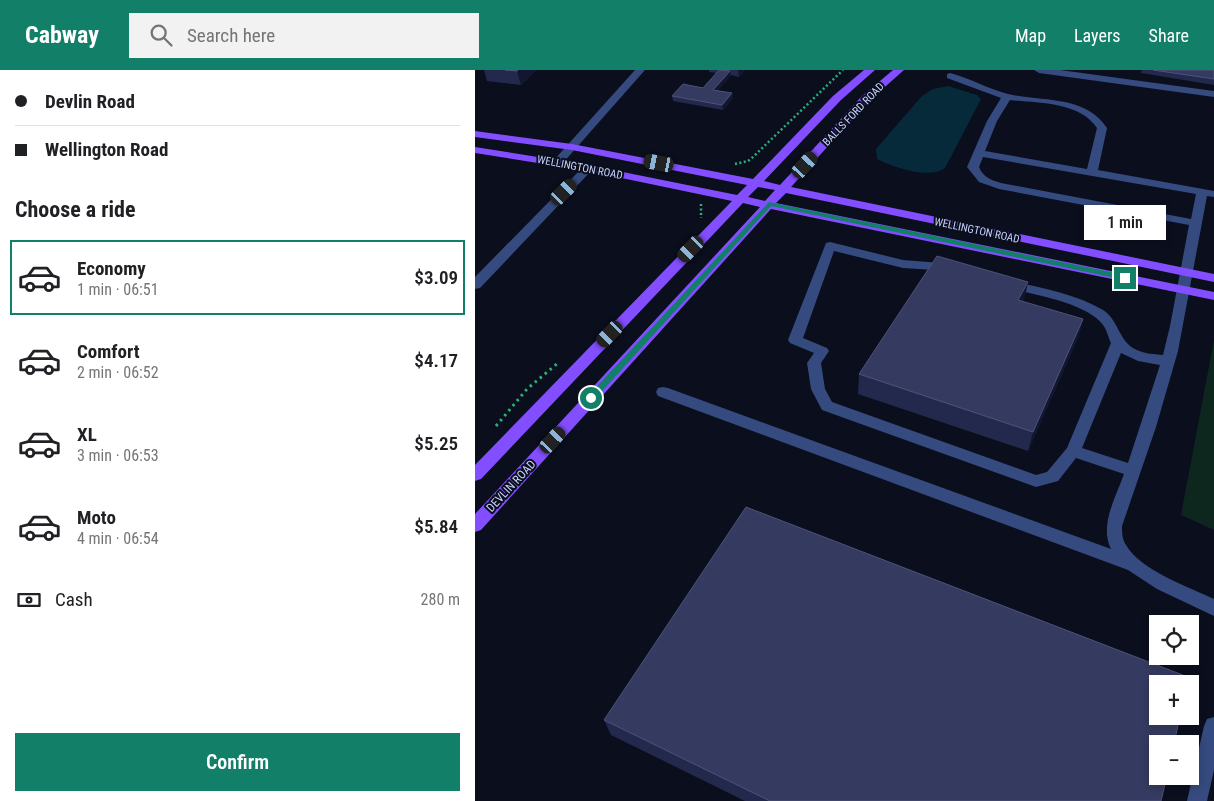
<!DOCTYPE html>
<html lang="en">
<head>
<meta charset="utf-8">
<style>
  :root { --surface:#fff; --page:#f2f2f2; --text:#202124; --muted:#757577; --line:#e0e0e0; --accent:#127f68 }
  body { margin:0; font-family:"Roboto Condensed",sans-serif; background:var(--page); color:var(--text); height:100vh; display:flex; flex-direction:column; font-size:19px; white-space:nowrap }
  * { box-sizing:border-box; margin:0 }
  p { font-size:16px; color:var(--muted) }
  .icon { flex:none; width:28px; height:28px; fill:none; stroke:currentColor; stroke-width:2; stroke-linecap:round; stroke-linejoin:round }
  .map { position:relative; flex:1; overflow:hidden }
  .sheet { display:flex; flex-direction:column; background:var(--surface); width:475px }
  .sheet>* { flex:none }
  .hud { display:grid; align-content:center; height:110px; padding:0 15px; background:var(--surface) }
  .controls { position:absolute; left:674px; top:545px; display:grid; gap:10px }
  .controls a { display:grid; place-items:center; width:50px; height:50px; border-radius:0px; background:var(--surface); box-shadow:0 2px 8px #0003; font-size:25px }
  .end { position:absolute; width:22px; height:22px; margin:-11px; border:6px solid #127f68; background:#fff; box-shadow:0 0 0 2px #fff }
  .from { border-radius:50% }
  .bubble { position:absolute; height:35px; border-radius:0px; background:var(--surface); box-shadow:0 2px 8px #0003; font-size:16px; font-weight:600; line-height:35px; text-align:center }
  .car { position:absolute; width:15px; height:30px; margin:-15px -8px; border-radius:6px; box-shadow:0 0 4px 1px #0007; background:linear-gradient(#222 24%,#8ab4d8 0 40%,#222 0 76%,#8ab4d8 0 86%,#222 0) }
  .hud b { display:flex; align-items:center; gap:18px; height:48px; font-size:19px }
  .hud b+b { border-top:1px solid var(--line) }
  .hud i { width:12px; height:12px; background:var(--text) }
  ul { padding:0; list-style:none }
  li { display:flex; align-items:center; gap:15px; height:75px; margin:0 10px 8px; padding:0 5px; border:2px solid transparent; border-radius:0px }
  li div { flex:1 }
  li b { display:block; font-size:19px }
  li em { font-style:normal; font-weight:600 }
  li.on { border-color:var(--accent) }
  li>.icon { width:45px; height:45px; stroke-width:1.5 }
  h2 { padding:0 15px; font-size:22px; line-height:60px }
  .pay { display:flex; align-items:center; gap:12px; height:55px; padding:0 15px; font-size:19px }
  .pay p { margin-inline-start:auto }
  .button { display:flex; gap:10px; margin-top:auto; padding:10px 15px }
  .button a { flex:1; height:58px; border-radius:0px; background:var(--accent); color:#fff; font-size:20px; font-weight:600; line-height:58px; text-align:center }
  header { display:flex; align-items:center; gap:30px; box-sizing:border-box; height:70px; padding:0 25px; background:var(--accent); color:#fff }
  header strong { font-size:24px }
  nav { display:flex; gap:28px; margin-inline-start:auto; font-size:18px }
  .search { width:350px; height:45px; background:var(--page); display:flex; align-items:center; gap:12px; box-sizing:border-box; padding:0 18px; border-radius:0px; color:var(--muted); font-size:19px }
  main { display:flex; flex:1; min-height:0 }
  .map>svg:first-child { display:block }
  .green { fill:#0e271e }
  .water { fill:#072a3a }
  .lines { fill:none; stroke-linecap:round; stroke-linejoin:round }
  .path-far1 { stroke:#2ab07c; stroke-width:2.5; stroke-dasharray:2 2.5; stroke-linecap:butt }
  .path { stroke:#2ab07c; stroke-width:3; stroke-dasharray:2.5 4; stroke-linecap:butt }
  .minor { fill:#354a7e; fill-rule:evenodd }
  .major { fill:#834eff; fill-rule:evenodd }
  .wall { fill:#23294c }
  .shaded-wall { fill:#121631 }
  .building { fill:#353b60; stroke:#4c5379 }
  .route { fill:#127f68 }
  .labels { text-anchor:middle; stroke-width:4; stroke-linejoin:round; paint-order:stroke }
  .far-street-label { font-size:11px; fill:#c7d3ff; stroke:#0b0e1d }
  .street-label { font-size:12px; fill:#c7d3ff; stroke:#0b0e1d }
</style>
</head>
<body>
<header>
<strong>Cabway</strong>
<div class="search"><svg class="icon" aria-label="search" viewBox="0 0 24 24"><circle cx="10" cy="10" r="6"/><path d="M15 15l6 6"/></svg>Search here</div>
<nav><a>Map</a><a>Layers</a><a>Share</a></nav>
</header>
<main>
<section class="sheet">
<div class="hud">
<b><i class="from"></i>Devlin Road</b>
<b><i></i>Wellington Road</b>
</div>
<h2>Choose a ride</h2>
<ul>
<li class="on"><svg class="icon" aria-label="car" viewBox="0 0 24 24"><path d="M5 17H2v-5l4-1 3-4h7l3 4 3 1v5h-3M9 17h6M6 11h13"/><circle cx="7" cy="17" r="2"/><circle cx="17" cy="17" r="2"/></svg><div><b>Economy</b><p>1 min · 06:51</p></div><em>$3.09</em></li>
<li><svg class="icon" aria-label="car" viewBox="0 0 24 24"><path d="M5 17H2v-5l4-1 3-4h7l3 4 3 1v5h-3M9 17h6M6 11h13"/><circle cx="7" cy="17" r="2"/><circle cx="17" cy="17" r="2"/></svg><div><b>Comfort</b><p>2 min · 06:52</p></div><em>$4.17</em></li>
<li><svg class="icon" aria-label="car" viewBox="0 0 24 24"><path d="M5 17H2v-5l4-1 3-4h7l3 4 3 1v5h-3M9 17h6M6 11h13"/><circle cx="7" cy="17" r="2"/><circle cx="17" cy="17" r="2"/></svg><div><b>XL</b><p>3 min · 06:53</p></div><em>$5.25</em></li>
<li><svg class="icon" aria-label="car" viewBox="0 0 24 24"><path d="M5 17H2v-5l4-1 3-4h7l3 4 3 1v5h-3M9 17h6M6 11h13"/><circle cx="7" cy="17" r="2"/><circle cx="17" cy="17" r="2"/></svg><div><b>Moto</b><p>4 min · 06:54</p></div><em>$5.84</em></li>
</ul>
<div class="pay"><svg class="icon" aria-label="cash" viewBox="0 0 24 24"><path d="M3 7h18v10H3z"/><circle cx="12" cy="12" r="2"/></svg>Cash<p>280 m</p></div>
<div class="button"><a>Confirm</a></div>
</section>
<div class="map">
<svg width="739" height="731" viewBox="0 0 739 731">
  <rect width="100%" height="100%" fill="#0b0e1d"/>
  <!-- green -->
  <polygon class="green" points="739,270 739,460 706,445"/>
  <!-- water -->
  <path class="water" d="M473 16 502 25 506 29 470 98C454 110 418 97 402 89L401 79 447 26 458 19Z"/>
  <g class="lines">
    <!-- path-far1 -->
    <g class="path-far1">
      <polyline points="260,94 273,91 278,87 368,0"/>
      <polyline points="226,134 226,148"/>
    </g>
    <!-- path -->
    <polyline class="path" points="21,356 52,319 83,293"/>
    <!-- minor -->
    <g class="minor">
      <polygon points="160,0 170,0 87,94 79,94 78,92 79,90"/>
      <polygon points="559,0 585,0 739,21 739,27 564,3"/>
      <path d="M475 3C495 8 513 19 533 24 568 32 610 25 632 58L623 100 739 121V127L732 126 703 281 681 357 647 456C647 462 647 469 651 475 665 500 714 517 739 529V546L682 519 653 500 183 326 181 322 183 318 188 317 193 318 636 479C624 455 641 427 649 404L601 388 583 411 561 417 347 340 336 319 332 293 339 283 315 273 313 270 351 173 355 172 428 190 479 194 481 197 475 201 428 198 359 181 328 268 352 278 354 281 346 293 350 319 357 332 561 405 572 402 592 378 636 273C633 267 632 260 628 255 611 232 555 224 528 217L527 214 528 211 533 210C564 218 600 223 628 240 644 250 644 273 662 280 670 284 679 284 688 285L695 256 714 155 524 119 504 112 492 97 512 51 526 28 472 8V4ZM535 30C562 33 605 32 622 58L612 99 510 81 522 51ZM508 87 721 124 716 149 526 113C516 110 508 107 504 97ZM646 283 663 291 685 295 653 393 607 378Z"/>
      <polygon points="113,95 119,98 117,100 5,218 0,219 0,207 109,96"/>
      <polygon points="739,647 739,700 732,731 712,731 729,656 732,649"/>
    </g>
    <!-- major -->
    <path class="major" d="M389 0H400L366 30 289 111 305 115 386 27 418 0H429L394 31 316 117 739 204V212L311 123 301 133 739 222V230L296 139 6 460 0 462V444L285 137 268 133 6 409 0 411V395L257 131 113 101 0 83V77L113 95 262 125 272 115 97 80 0 67V61L97 74 278 109 358 26ZM283 117 300 120 290 131 273 127Z"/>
  </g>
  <!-- wall -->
  <g class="wall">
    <polygon points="9,0 61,0 46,15 12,11"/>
    <polygon points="234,0 270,0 264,7 256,5 242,21 257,23 258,28 248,40 198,31 197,26 228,18 242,3 234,2"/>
    <polygon points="667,0 739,0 739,15 666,3"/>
    <polygon points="549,231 548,232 608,249 603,268 553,381 383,324 384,304"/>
    <polygon points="129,650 686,731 270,731 136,665"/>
  </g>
  <!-- shaded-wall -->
  <g class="shaded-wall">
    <polygon points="43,0 61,0 46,15 42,1"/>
    <polygon points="263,0 270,0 264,7"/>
    <polygon points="255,1 256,6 239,25 238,20"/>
    <polygon points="257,23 258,28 248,40 247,35"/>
    <polygon points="553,212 549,231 539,250 543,230"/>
    <polygon points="608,249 603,268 553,381 558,362"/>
  </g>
  <!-- building -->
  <g class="building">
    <polygon points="30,0 43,0 42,1"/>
    <polygon points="244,0 255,1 238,20 257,23 247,35 197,26 208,14 228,18"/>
    <polygon points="678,0 739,0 739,9"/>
    <polygon points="462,186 553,212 543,230 608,249 558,362 384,304"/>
    <polygon points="271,437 713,607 712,614 682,614 682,646 705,646 699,674 682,674 682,706 692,706 686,731 295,731 129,650"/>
  </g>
  <!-- route -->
  <polygon class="route" points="294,132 650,205 654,208 650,210 296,136 119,330 113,330 113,326"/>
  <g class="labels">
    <!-- far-street labels -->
    <g class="far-street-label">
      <text transform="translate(378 44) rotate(-46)" y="4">BALLS FORD ROAD</text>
      <text transform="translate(105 97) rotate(11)" y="4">WELLINGTON ROAD</text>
      <text transform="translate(502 160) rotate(12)" y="4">WELLINGTON ROAD</text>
    </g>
    <!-- street labels -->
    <g class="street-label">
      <text transform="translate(36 416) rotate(-47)" y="4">DEVLIN ROAD</text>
    </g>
  </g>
</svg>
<div class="controls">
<a><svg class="icon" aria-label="locate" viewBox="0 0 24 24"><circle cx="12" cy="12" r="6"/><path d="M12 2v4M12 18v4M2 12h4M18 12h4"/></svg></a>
<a>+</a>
<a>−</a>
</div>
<i class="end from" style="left:116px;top:328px"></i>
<i class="end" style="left:650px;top:208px"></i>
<div class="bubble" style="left:609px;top:135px;width:82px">1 min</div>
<i class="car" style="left:184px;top:93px;rotate:281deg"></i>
<i class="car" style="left:330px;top:95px;rotate:42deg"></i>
<i class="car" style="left:89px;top:122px;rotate:45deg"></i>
<i class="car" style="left:216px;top:179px;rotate:224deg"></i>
<i class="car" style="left:135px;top:264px;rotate:224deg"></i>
<i class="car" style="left:78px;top:370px;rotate:43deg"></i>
</div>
</main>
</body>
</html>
